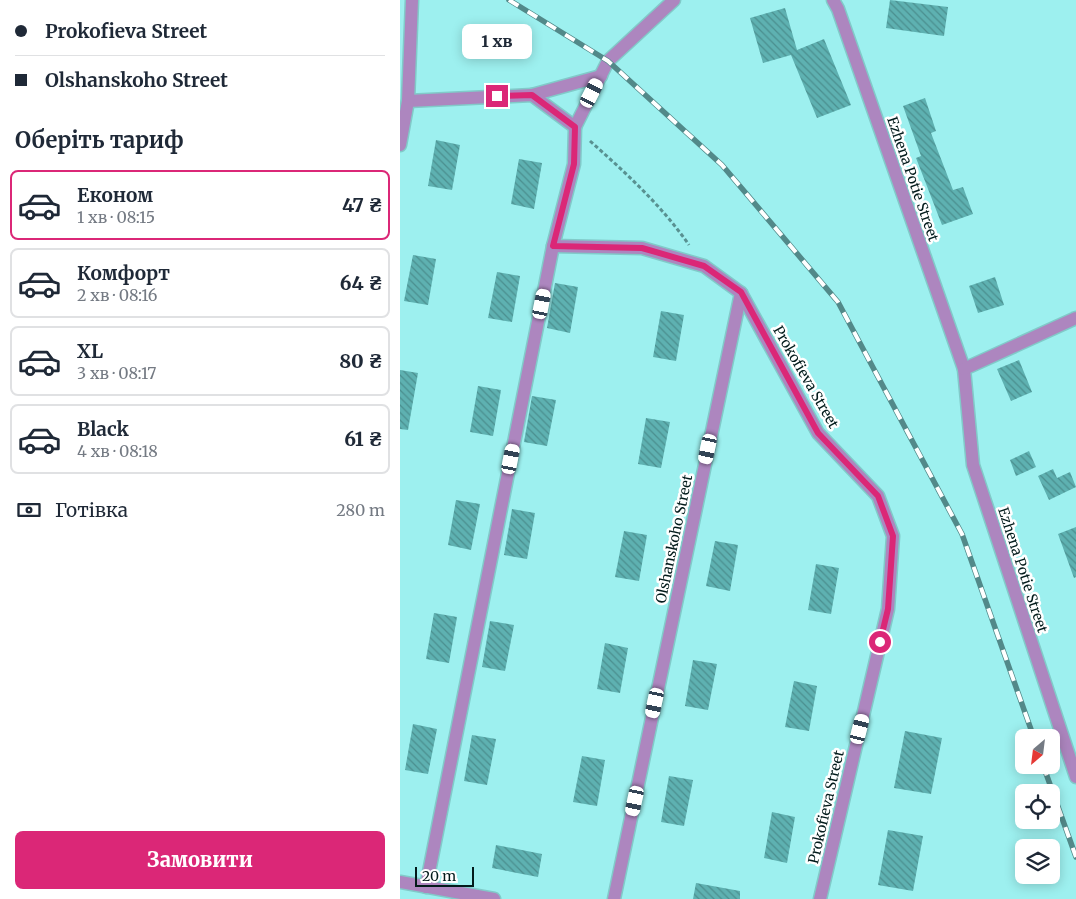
<!DOCTYPE html>
<html lang="uk">
<head>
<meta charset="utf-8">
<style>
  :root { --surface:#fff; --page:#f6f6f7; --text:#1f2937; --muted:#747a83; --line:#e0e1e3; --accent:#db2777 }
  body { margin:0; font-family:Merriweather,serif; background:var(--page); color:var(--text); height:100vh; display:flex; flex-direction:column; font-size:19px; white-space:nowrap }
  * { box-sizing:border-box; margin:0 }
  p { font-size:16px; color:var(--muted) }
  .icon { flex:none; width:28px; height:28px; fill:none; stroke:currentColor; stroke-width:2; stroke-linecap:round; stroke-linejoin:round }
  .map { position:relative; flex:1; overflow:hidden }
  .details { display:flex; flex-direction:column; background:var(--surface); width:400px }
  .details>* { flex:none }
  .top-card { display:grid; align-content:center; height:110px; padding:0 15px; background:var(--surface) }
  .needle { width:32px; rotate:208deg }
  .buttons { position:absolute; left:615px; top:729px; display:grid; gap:10px }
  .buttons a { display:grid; place-items:center; width:45px; height:45px; border-radius:8px; background:var(--surface); box-shadow:0 2px 12px #0003; font-size:25px }
  .scale { position:absolute; left:15px; bottom:12px; width:59px; box-sizing:border-box; padding-left:5px; border:2px solid #021b1b; border-top:0; font-size:14px; line-height:18px; white-space:nowrap; color:#021b1b; -webkit-text-stroke:4px #fff; paint-order:stroke }
  .end { position:absolute; width:22px; height:22px; margin:-11px; border:6px solid #db2777; background:#fff; box-shadow:0 0 0 2px #fff }
  .from { border-radius:50% }
  .bubble { position:absolute; height:35px; border-radius:8px; background:var(--surface); box-shadow:0 2px 12px #0003; font-size:16px; font-weight:800; line-height:35px; text-align:center }
  .car { position:absolute; width:15px; height:30px; margin:-15px -8px; border-radius:6px; box-shadow:0 0 4px 1px #0007; background:linear-gradient(#fff 24%,#345 0 40%,#fff 0 76%,#345 0 86%,#fff 0) }
  .top-card b { display:flex; align-items:center; gap:18px; height:48px; font-size:19px }
  .top-card b+b { border-top:1px solid var(--line) }
  .top-card i { width:12px; height:12px; background:var(--text) }
  ul { padding:0; list-style:none }
  li { display:flex; align-items:center; gap:15px; height:70px; margin:0 10px 8px; padding:0 5px; border:2px solid var(--line); border-radius:8px }
  li div { flex:1 }
  li b { display:block; font-size:19px }
  li em { font-style:normal; font-weight:800 }
  li.selected { border-color:var(--accent) }
  li>.icon { width:45px; height:45px; stroke-width:1.5 }
  h2 { padding:0 15px; font-size:22px; line-height:60px }
  .pay { display:flex; align-items:center; gap:12px; height:55px; padding:0 15px; font-size:19px }
  .pay p { margin-inline-start:auto }
  .action { display:flex; gap:10px; margin-top:auto; padding:10px 15px }
  .action a { flex:1; height:58px; border-radius:8px; background:var(--accent); color:#fff; font-size:20px; font-weight:800; line-height:58px; text-align:center }
  main { display:flex; flex:1; min-height:0 }
  .map>svg:first-child { display:block }
  .building { fill:url(#building-back-hatch) }
  .lines { fill:none; stroke-linecap:round; stroke-linejoin:round }
  .minor-casing { stroke:#81cac9; stroke-width:15 }
  .path { stroke:#589191; stroke-width:3; stroke-dasharray:4 2.5; stroke-linecap:butt }
  .minor { stroke:#ad86bf; stroke-width:12 }
  .rail-casing { stroke:#528989; stroke-width:5.5 }
  .rail { stroke:#fff; stroke-width:4; stroke-dasharray:11; stroke-linecap:butt }
  .route { stroke:#db2777; stroke-width:6 }
  .labels { text-anchor:middle; stroke-width:5; stroke-linejoin:round; paint-order:stroke }
  .street-label { font-size:14px; fill:#021b1b; stroke:#fff }
</style>
</head>
<body>
<main>
<section class="details">
<div class="top-card">
<b><i class="from"></i>Prokofieva Street</b>
<b><i></i>Olshanskoho Street</b>
</div>
<h2>Оберіть тариф</h2>
<ul>
<li class="selected"><svg class="icon" aria-label="car" viewBox="0 0 24 24"><path d="M5 17H2v-5l4-1 3-4h7l3 4 3 1v5h-3M9 17h6M6 11h13"/><circle cx="7" cy="17" r="2"/><circle cx="17" cy="17" r="2"/></svg><div><b>Економ</b><p>1 хв · 08:15</p></div><em>47 ₴</em></li>
<li><svg class="icon" aria-label="car" viewBox="0 0 24 24"><path d="M5 17H2v-5l4-1 3-4h7l3 4 3 1v5h-3M9 17h6M6 11h13"/><circle cx="7" cy="17" r="2"/><circle cx="17" cy="17" r="2"/></svg><div><b>Комфорт</b><p>2 хв · 08:16</p></div><em>64 ₴</em></li>
<li><svg class="icon" aria-label="car" viewBox="0 0 24 24"><path d="M5 17H2v-5l4-1 3-4h7l3 4 3 1v5h-3M9 17h6M6 11h13"/><circle cx="7" cy="17" r="2"/><circle cx="17" cy="17" r="2"/></svg><div><b>XL</b><p>3 хв · 08:17</p></div><em>80 ₴</em></li>
<li><svg class="icon" aria-label="car" viewBox="0 0 24 24"><path d="M5 17H2v-5l4-1 3-4h7l3 4 3 1v5h-3M9 17h6M6 11h13"/><circle cx="7" cy="17" r="2"/><circle cx="17" cy="17" r="2"/></svg><div><b>Black</b><p>4 хв · 08:18</p></div><em>61 ₴</em></li>
</ul>
<div class="pay"><svg class="icon" aria-label="cash" viewBox="0 0 24 24"><path d="M3 7h18v10H3z"/><circle cx="12" cy="12" r="2"/></svg>Готівка<p>280 m</p></div>
<div class="action"><a>Замовити</a></div>
</section>
<div class="map">
<svg width="676" height="899" viewBox="0 0 676 899">
  <defs>
    <pattern id="building-back-hatch" width="6" height="6" patternUnits="userSpaceOnUse" patternTransform="scale(1.25)"><rect width="6" height="6" fill="#5eb1b1"/><path d="M-1 5l2 2M0 0l6 6M5-1l2 2" fill="none" stroke="#4b8f8f"/></pattern>
  </defs>
  <rect width="100%" height="100%" fill="#9df0ef"/>
  <!-- building -->
  <g class="building">
    <polygon points="490,0 548,7 544,36 486,28"/>
    <polygon points="385,8 397,50 424,39 451,105 417,118 391,55 363,63 350,18"/>
    <polygon points="525,98 536,131 531,133 553,190 563,187 573,214 542,225 516,158 521,156 503,106"/>
    <polygon points="36,140 60,145 52,190 28,186"/>
    <polygon points="119,159 142,163 134,209 111,204"/>
    <polygon points="13,255 36,259 28,305 4,301"/>
    <polygon points="97,272 120,276 112,322 88,318"/>
    <polygon points="595,277 604,305 578,313 569,286"/>
    <polygon points="155,283 178,287 170,333 147,328"/>
    <polygon points="261,311 284,315 276,361 253,357"/>
    <polygon points="619,360 632,392 611,401 597,369"/>
    <polygon points="0,370 18,373 8,430 0,429"/>
    <polygon points="78,386 101,390 93,436 70,432"/>
    <polygon points="132,396 156,400 147,446 124,442"/>
    <polygon points="246,418 270,422 261,468 238,464"/>
    <polygon points="629,451 636,467 616,476 610,460"/>
    <polygon points="653,469 657,478 670,472 676,487 649,500 638,476"/>
    <polygon points="56,500 80,504 71,550 48,545"/>
    <polygon points="112,509 135,513 127,559 104,555"/>
    <polygon points="676,527 676,577 674,578 658,534"/>
    <polygon points="224,531 247,535 239,581 215,577"/>
    <polygon points="315,541 338,545 330,591 306,586"/>
    <polygon points="416,564 439,568 431,614 408,610"/>
    <polygon points="34,613 57,617 49,663 26,659"/>
    <polygon points="90,621 114,625 105,671 82,667"/>
    <polygon points="205,643 228,648 220,693 197,689"/>
    <polygon points="293,660 317,664 308,710 285,706"/>
    <polygon points="394,681 417,686 409,731 385,727"/>
    <polygon points="13,724 37,729 28,774 5,770"/>
    <polygon points="505,731 542,738 531,794 494,788"/>
    <polygon points="72,735 96,739 87,785 64,781"/>
    <polygon points="182,756 205,760 197,806 173,802"/>
    <polygon points="269,776 293,780 284,826 261,822"/>
    <polygon points="372,812 395,817 387,863 364,858"/>
    <polygon points="488,830 523,836 513,891 478,885"/>
    <polygon points="96,845 142,854 138,877 92,868"/>
    <polygon points="296,883 340,891 340,899 293,899"/>
  </g>
  <g class="lines">
    <defs>
      <g id="minor">
        <polyline points="433,0 438,9 564,369 573,465 676,777"/>
        <polyline points="132,95 201,76"/>
        <polyline points="8,101 132,95 175,127 174,164 153,246 242,248 304,266 341,293 214,899"/>
        <polyline points="175,127 208,61 274,0"/>
        <polyline points="0,145 8,101 12,0"/>
        <polyline points="341,293 418,433 478,496 493,536 488,609 420,899"/>
        <polyline points="564,369 676,318"/>
        <polyline points="0,882 94,899"/>
        <polyline points="26,887 153,246"/>
      </g>
    </defs>
    <!-- minor casing -->
    <use href="#minor" class="minor-casing"/>
    <!-- path -->
    <path class="path" d="M190 141C226 173 262 206 289 245"/>
    <!-- minor -->
    <use href="#minor" class="minor"/>
    <defs>
      <g id="rail">
        <polyline points="109,0 208,61 322,165 438,302 562,534 634,738"/>
        <polyline points="643,765 676,857"/>
      </g>
    </defs>
    <!-- rail casing -->
    <use href="#rail" class="rail-casing"/>
    <!-- rail -->
    <use href="#rail" class="rail"/>
  </g>
  <g class="lines">
    <!-- route -->
    <polyline class="route" points="97,96 132,95 175,127 174,164 153,246 242,248 304,266 341,292 418,433 478,496 493,536 488,609 480,642"/>
  </g>
  <g class="labels">
    <!-- street labels -->
    <g class="street-label">
      <text transform="translate(513 179) rotate(71)" y="5">Ezhena Potie Street</text>
      <text transform="translate(406 377) rotate(60)" y="5">Prokofieva Street</text>
      <text transform="translate(274 539) rotate(-78)" y="5">Olshanskoho Street</text>
      <text transform="translate(623 570) rotate(72)" y="5">Ezhena Potie Street</text>
      <text transform="translate(426 807) rotate(-77)" y="5">Prokofieva Street</text>
    </g>
  </g>
</svg>
<div class="buttons">
<a><svg class="needle" viewBox="-14 -14 28 28"><path d="M0-13l5 13h-10z" fill="#e53935"/><path d="M0 13l5-13h-10z" fill="#747a83"/></svg></a>
<a><svg class="icon" aria-label="locate" viewBox="0 0 24 24"><circle cx="12" cy="12" r="6"/><path d="M12 2v4M12 18v4M2 12h4M18 12h4"/></svg></a>
<a><svg class="icon" aria-label="layers" viewBox="0 0 24 24"><path d="M12 4l9 5-9 5-9-5zM3 14l9 5 9-5"/></svg></a>
</div>
<div class="scale">20 m</div>
<i class="end from" style="left:480px;top:642px"></i>
<i class="end" style="left:97px;top:96px"></i>
<div class="bubble" style="left:62px;top:24px;width:70px">1 хв</div>
<i class="car" style="left:192px;top:93px;rotate:27deg"></i>
<i class="car" style="left:142px;top:304px;rotate:11deg"></i>
<i class="car" style="left:308px;top:449px;rotate:192deg"></i>
<i class="car" style="left:111px;top:459px;rotate:11deg"></i>
<i class="car" style="left:255px;top:703px;rotate:192deg"></i>
<i class="car" style="left:460px;top:729px;rotate:14deg"></i>
<i class="car" style="left:235px;top:801px;rotate:192deg"></i>
</div>
</main>
</body>
</html>
